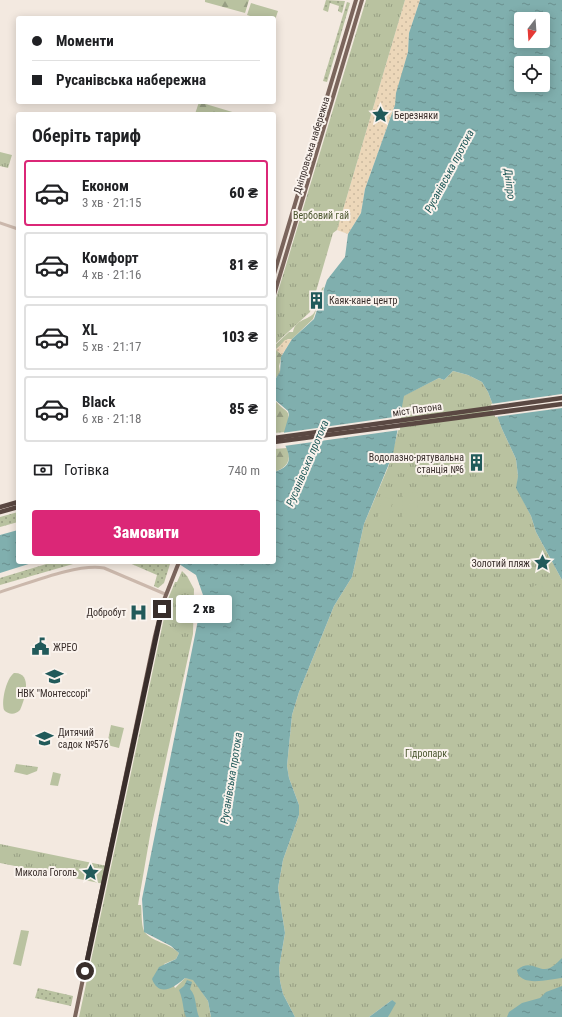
<!DOCTYPE html>
<html lang="uk">
<head>
<meta charset="utf-8">
<style>
  :root { --surface:#fff; --page:#f6f6f6; --text:#202124; --muted:#757577; --line:#e0e0e0; --accent:#db2777 }
  body { margin:0; font-family:"Roboto Condensed",sans-serif; background:var(--page); color:var(--text); height:100vh; display:flex; flex-direction:column; font-size:15px; white-space:nowrap }
  * { box-sizing:border-box; margin:0 }
  p { font-size:13px; color:var(--muted) }
  .icon { flex:none; width:22px; height:22px; fill:none; stroke:currentColor; stroke-width:2; stroke-linecap:round; stroke-linejoin:round }
  .map { position:relative; flex:1; overflow:hidden }
  .panel { position:absolute; left:16px; top:112px; width:260px; height:452px; display:flex; flex-direction:column; background:var(--surface); border-radius:4px; box-shadow:0 2px 10px #0003 }
  .panel>* { flex:none }
  .top-card { position:absolute; left:16px; top:16px; width:260px; height:88px; border-radius:4px; box-shadow:0 2px 10px #0003; display:grid; align-content:center; height:88px; padding:0 16px; background:var(--surface) }
  .needle { width:26px; rotate:197deg }
  .fabs { position:absolute; left:514px; top:12px; display:grid; gap:8px }
  .fabs a { display:grid; place-items:center; width:36px; height:36px; border-radius:4px; background:var(--surface); box-shadow:0 2px 10px #0003; font-size:20px }
  .end { position:absolute; width:18px; height:18px; margin:-9px; border:5px solid #392e2b; background:#fff; box-shadow:0 0 0 2px #fff }
  .from { border-radius:50% }
  .bubble { position:absolute; height:28px; border-radius:4px; background:var(--surface); box-shadow:0 2px 10px #0003; font-size:13px; font-weight:800; line-height:28px; text-align:center }
  .top-card b { display:flex; align-items:center; gap:14px; height:38px; font-size:15px }
  .top-card b+b { border-top:1px solid var(--line) }
  .top-card i { width:10px; height:10px; background:var(--text) }
  ul { padding:0; list-style:none }
  li { display:flex; align-items:center; gap:12px; height:66px; margin:0 8px 6px; padding:0 8px; border:2px solid var(--line); border-radius:4px }
  li div { flex:1 }
  li b { display:block; font-size:15px }
  li em { font-style:normal; font-weight:800 }
  li.on { border-color:var(--accent) }
  li>.icon { width:36px; height:36px; stroke-width:1.5 }
  h2 { padding:0 16px; font-size:18px; line-height:48px }
  .pay { display:flex; align-items:center; gap:10px; height:44px; padding:0 16px; font-size:15px }
  .pay p { margin-inline-start:auto }
  .button { display:flex; gap:8px; margin-top:auto; padding:8px 16px }
  .button a { flex:1; height:46px; border-radius:4px; background:var(--accent); color:#fff; font-size:16px; font-weight:800; line-height:46px; text-align:center }
  .map>svg:first-child { display:block }
  .grass { fill:url(#grass-dots) }
  .forest { fill:url(#forest-firs) }
  .sand { fill:url(#sand-dots) }
  .park { fill:url(#park-tufts) }
  .pitch { fill:#b9c2a0 }
  .water { fill:url(#water-ripples); fill-rule:evenodd }
  .pier { fill:#f3e9e0 }
  .lines { fill:none; stroke-linecap:round; stroke-linejoin:round }
  .minor { stroke:#cbb8ac; stroke-width:3 }
  .major { stroke:#7b655c; stroke-width:4 }
  .highway { stroke:#5a4842; stroke-width:4.5 }
  .route { stroke:#392e2b; stroke-width:5 }
  .labels { text-anchor:middle; stroke-width:4; stroke-linejoin:round; paint-order:stroke }
  .poi-label { font-size:10px; fill:#392e2b; stroke:#faf3ed; text-anchor:start }
  .street-label { font-size:10px; fill:#392e2b; stroke:#faf3ed }
  .park-label { font-size:10px; fill:#4b572f; stroke:#faf3ed }
  .water-label { font-size:11px; font-style:italic; fill:#215a5a; stroke:#faf3ed }
</style>
</head>
<body>
<div class="map">
<svg width="562" height="1017" viewBox="0 0 562 1017">
  <defs>
    <pattern id="grass-dots" width="8" height="8" patternUnits="userSpaceOnUse"><rect width="8" height="8" fill="#b9c2a0"/><path d="M2 2h.1M6 6h.1" fill="none" stroke="#979e83" stroke-width="1.8" stroke-linecap="round"/></pattern>
    <pattern id="forest-firs" width="22" height="20" patternUnits="userSpaceOnUse"><rect width="22" height="20" fill="#b9c2a0"/><path d="M5 1l3.5 6h-7zM16 11l3.5 6h-7z" fill="#979e83"/></pattern>
    <pattern id="sand-dots" width="8" height="8" patternUnits="userSpaceOnUse"><rect width="8" height="8" fill="#ecd7b9"/><path d="M2 2h.1M6 6h.1" fill="none" stroke="#cbb99f" stroke-width="1.8" stroke-linecap="round"/></pattern>
    <pattern id="park-tufts" width="24" height="20" patternUnits="userSpaceOnUse"><rect width="24" height="20" fill="#b9c2a0"/><path d="M3 7l-1-3M5 7V3M7 7l1-3M15 17l-1-3M17 17v-4M19 17l1-3" fill="none" stroke="#979e83"/></pattern>
    <pattern id="water-ripples" width="26" height="14" patternUnits="userSpaceOnUse"><rect width="26" height="14" fill="#80afae"/><path d="M2 4q2-2 4 0t4 0M15 11q2-2 4 0t4 0" fill="none" stroke="#6a8f8e"/></pattern>
  </defs>
  <rect width="100%" height="100%" fill="#f3e9e0"/>
  <!-- grass -->
  <g class="grass">
    <polygon points="326,0 345,1 342,13 338,11 339,6 330,3 328,12 323,10"/>
    <polygon points="347,2 350,3 327,82 323,81"/>
    <polygon points="18,512 18,522 0,527 0,517"/>
    <polygon points="53,562 80,562 0,585 0,578"/>
    <polygon points="127,562 162,562 170,564 164,583 158,588 154,586 157,575"/>
    <polygon points="38,988 73,996 71,1006 35,998"/>
  </g>
  <!-- forest -->
  <g class="forest">
    <polygon points="205,0 249,0 245,13 205,2"/>
    <polygon points="199,102 239,114 195,114"/>
    <path d="M324 287 313 319 292 339H288L276 349 282 355 279 366 280 372 274 381V346L289 332H293C295 319 309 320 314 313 318 306 320 296 322 288Z"/>
    <path d="M274 399C287 416 293 406 285 432L274 433Z"/>
    <path d="M287 448C292 460 287 468 274 472V449Z"/>
  </g>
  <!-- sand -->
  <g class="sand">
    <polygon points="405,0 420,0 409,33 408,52 395,105 365,189 361,213 348,234 337,230"/>
    <polygon points="292,339 282,355 276,350 285,340"/>
  </g>
  <!-- park -->
  <g class="park">
    <polygon points="366,0 405,0 337,230 333,233 310,312 274,345 274,305"/>
    <polygon points="0,152 12,155 8,168 0,166"/>
    <polygon points="453,371 468,375 482,382 488,392 502,429 516,459 518,476 517,488 531,516 536,532 562,580 562,1017 388,1017 392,1000 369,1017 295,1017 283,994 280,981 279,968 285,933 278,888 283,860 299,815 299,805 289,778 287,766 292,715 299,692 334,606 352,577 364,524 389,465 399,427 400,408 403,396 439,378 444,380"/>
    <path d="M182 571 187 576 194 589 193 634 152 824 138 905H141C142 912 141 924 144 931 151 942 170 943 179 953L176 959 164 964 175 988 185 978 193 979 208 1001 211 1017H79L168 599 175 582H177Z"/>
    <polygon points="111,725 124,728 119,748 107,745"/>
    <polygon points="16,764 38,767 37,771 27,775 14,772"/>
    <polygon points="0,844 107,866 104,884 0,863"/>
  </g>
  <!-- pitch -->
  <g class="pitch">
    <polygon points="251,3 278,11 274,23 274,18 256,18 247,15"/>
    <polygon points="403,492 418,493 417,524 402,524"/>
    <polygon points="382,497 393,499 388,522 377,520"/>
    <polygon points="540,583 544,590 533,596 529,589"/>
    <path d="M14 673C33 672 25 699 20 710 15 715 9 715 4 710 1 701 6 679 14 673Z"/>
    <polygon points="53,772 61,774 58,786 50,785"/>
    <polygon points="21,930 29,931 21,966 13,964"/>
  </g>
  <!-- water -->
  <g class="water">
    <path d="M420 0H562V580L536 532 531 516 516 488 518 476 516 459 502 429 488 392 482 382 468 375 453 371 444 380 439 378 404 396 393 454 364 524 352 577 334 606 299 692 292 715 287 766 289 778 299 805V815L283 860 278 888 285 933 279 968 280 981 283 994 295 1017H211L208 1001 193 980 185 978C175 987 159 998 152 979L159 967 176 959 179 953 171 946 144 932 142 899 203 595 196 575 176 562H274V472C295 466 290 454 282 439L289 415 288 411 274 399V381L280 372 281 357 292 339 314 319 327 280 345 257 348 234 361 213 365 189 395 105 396 93 408 52 409 33ZM521 19H543V41H521ZM521 63H543V85H521Z"/>
    <polygon points="18,530 18,562 35,562 0,573 0,535"/>
    <path d="M562 958V978C550 979 519 988 517 970 531 958 538 973 550 968 554 966 559 961 562 958Z"/>
    <path d="M187 980 192 982 190 989C197 997 195 1007 199 1017H186C182 1007 184 1002 179 990L184 986Z"/>
    <polygon points="562,986 562,1017 507,1017 509,1012 522,1003 540,998 546,992"/>
    <polygon points="392,1000 396,1003 388,1017 369,1017"/>
  </g>
  <!-- pier -->
  <g class="pier">
    <polygon points="562,394 562,408 495,417 491,404"/>
    <polygon points="401,416 400,430 284,446 280,439 282,433"/>
  </g>
  <g class="lines">
    <!-- minor -->
    <g class="minor">
      <polyline points="0,223 18,229"/>
      <path d="M0 592C27 584 77 563 104 568L165 594"/>
    </g>
    <!-- major -->
    <g class="major">
      <polyline points="274,274 356,0"/>
      <polyline points="274,295 362,0"/>
      <polyline points="75,1017 155,636 164,600 179,562"/>
    </g>
    <!-- highway -->
    <g class="highway">
      <polyline points="274,438 562,398"/>
      <polyline points="274,442 562,404"/>
      <polyline points="0,507 18,502"/>
      <polyline points="0,512 18,507"/>
    </g>
  </g>
  <g class="lines">
    <!-- route -->
    <polyline class="route" points="85,971 162,609"/>
  </g>
  <!-- icons -->
  <defs>
    <symbol id="sight-bare" viewBox="-9 -9 18 18"><path d="M0-6L1.8-2.2L6-1.7L2.9 1.2L3.7 5.4L0 3.3L-3.7 5.4L-2.9 1.2L-6-1.7L-1.8-2.2Z" fill="#215a5a" stroke="#faf3ed" stroke-width="2.5" paint-order="stroke"/></symbol>
    <symbol id="building-bare" viewBox="-9 -9 18 18"><path d="M-4-6H4V6H1V3H-1V6H-4ZM-2.5-4.3h1.7v1.8h-1.7ZM.8-4.3h1.7v1.8H.8ZM-2.5-1h1.7V.8h-1.7ZM.8-1h1.7V.8H.8Z" fill="#215a5a" stroke="#faf3ed" stroke-width="2.5" paint-order="stroke"/></symbol>
    <symbol id="hospital-bare" viewBox="-9 -9 18 18"><path d="M-5-5h3v3.5h4V-5h3V5h-3V1.5h-4V5h-3Z" fill="#215a5a" stroke="#faf3ed" stroke-width="2.5" paint-order="stroke"/></symbol>
    <symbol id="civic-bare" viewBox="-9 -9 18 18"><path d="M-.6-6.5H3V-4.5H.6V-3L4-1V1h2V6H-6V1h2V-1L-.6-3ZM-1.2 2.5V6h2.4V2.5Z" fill="#215a5a" stroke="#faf3ed" stroke-width="2.5" paint-order="stroke"/></symbol>
    <symbol id="school-bare" viewBox="-9 -9 18 18"><path d="M0-5L7-2L0 1L-7-2ZM-4 1L0 2.5L4 1V4Q0 6-4 4Z" fill="#215a5a" stroke="#faf3ed" stroke-width="2.5" paint-order="stroke"/></symbol>
  </defs>
  <g fill-rule="evenodd">
    <use href="#sight-bare" x="368" y="102" width="25" height="25"/>
    <use href="#building-bare" x="304" y="288" width="25" height="25"/>
    <use href="#building-bare" x="464" y="450" width="25" height="25"/>
    <use href="#sight-bare" x="530" y="550" width="25" height="25"/>
    <use href="#hospital-bare" x="126" y="600" width="25" height="25"/>
    <use href="#civic-bare" x="28" y="634" width="25" height="25"/>
    <use href="#school-bare" x="42" y="664" width="25" height="25"/>
    <use href="#school-bare" x="32" y="726" width="25" height="25"/>
    <use href="#sight-bare" x="78" y="860" width="25" height="25"/>
  </g>
  <g class="labels">
    <!-- poi labels -->
    <g class="poi-label">
      <text x="394" y="119">Березняки</text>
      <text x="329" y="304">Каяк-кане центр</text>
      <text x="464" y="461" text-anchor="end">Водолазно-рятувальна<tspan x="464" dy="12">станція №6</tspan></text>
      <text x="530" y="567" text-anchor="end">Золотий пляж</text>
      <text x="126" y="616" text-anchor="end">Добробут</text>
      <text x="53" y="651">ЖРЕО</text>
      <text x="54" y="697" text-anchor="middle">НВК "Монтессорі"</text>
      <text x="58" y="736">Дитячий<tspan x="58" dy="12">садок №576</tspan></text>
      <text x="77" y="876" text-anchor="end">Микола Гоголь</text>
    </g>
    <!-- street labels -->
    <g class="street-label">
      <text transform="translate(311 145) rotate(-73)" y="4">Дніпровська набережна</text>
      <text transform="translate(417 409) rotate(-8)" y="4">міст Патона</text>
    </g>
    <!-- park labels -->
    <g class="park-label">
      <text x="321" y="219">Вербовий гай</text>
      <text x="426" y="757">Гідропарк</text>
    </g>
    <!-- water labels -->
    <g class="water-label">
      <text transform="translate(449 171) rotate(-62)" y="4">Русанівська протока</text>
      <text transform="translate(510 184) rotate(83)" y="4">Дніпро</text>
      <text transform="translate(307 463) rotate(-67)" y="4">Русанівська протока</text>
      <text transform="translate(231 778) rotate(-81)" y="4">Русанівська протока</text>
    </g>
  </g>
</svg>
<div class="fabs">
<a><svg class="needle" viewBox="-14 -14 28 28"><path d="M0-13l5 13h-10z" fill="#e53935"/><path d="M0 13l5-13h-10z" fill="#757577"/></svg></a>
<a><svg class="icon" aria-label="locate" viewBox="0 0 24 24"><circle cx="12" cy="12" r="6"/><path d="M12 2v4M12 18v4M2 12h4M18 12h4"/></svg></a>
</div>
<i class="end from" style="left:85px;top:971px"></i>
<i class="end" style="left:162px;top:609px"></i>
<div class="bubble" style="left:176px;top:595px;width:56px">2 хв</div>
<div class="top-card">
<b><i class="from"></i>Моменти</b>
<b><i></i>Русанівська набережна</b>
</div>
<section class="panel">
<h2>Оберіть тариф</h2>
<ul>
<li class="on"><svg class="icon" aria-label="car" viewBox="0 0 24 24"><path d="M5 17H2v-5l4-1 3-4h7l3 4 3 1v5h-3M9 17h6M6 11h13"/><circle cx="7" cy="17" r="2"/><circle cx="17" cy="17" r="2"/></svg><div><b>Економ</b><p>3 хв · 21:15</p></div><em>60 ₴</em></li>
<li><svg class="icon" aria-label="car" viewBox="0 0 24 24"><path d="M5 17H2v-5l4-1 3-4h7l3 4 3 1v5h-3M9 17h6M6 11h13"/><circle cx="7" cy="17" r="2"/><circle cx="17" cy="17" r="2"/></svg><div><b>Комфорт</b><p>4 хв · 21:16</p></div><em>81 ₴</em></li>
<li><svg class="icon" aria-label="car" viewBox="0 0 24 24"><path d="M5 17H2v-5l4-1 3-4h7l3 4 3 1v5h-3M9 17h6M6 11h13"/><circle cx="7" cy="17" r="2"/><circle cx="17" cy="17" r="2"/></svg><div><b>XL</b><p>5 хв · 21:17</p></div><em>103 ₴</em></li>
<li><svg class="icon" aria-label="car" viewBox="0 0 24 24"><path d="M5 17H2v-5l4-1 3-4h7l3 4 3 1v5h-3M9 17h6M6 11h13"/><circle cx="7" cy="17" r="2"/><circle cx="17" cy="17" r="2"/></svg><div><b>Black</b><p>6 хв · 21:18</p></div><em>85 ₴</em></li>
</ul>
<div class="pay"><svg class="icon" aria-label="cash" viewBox="0 0 24 24"><path d="M3 7h18v10H3z"/><circle cx="12" cy="12" r="2"/></svg>Готівка<p>740 m</p></div>
<div class="button"><a>Замовити</a></div>
</section>
</div>
</body>
</html>
